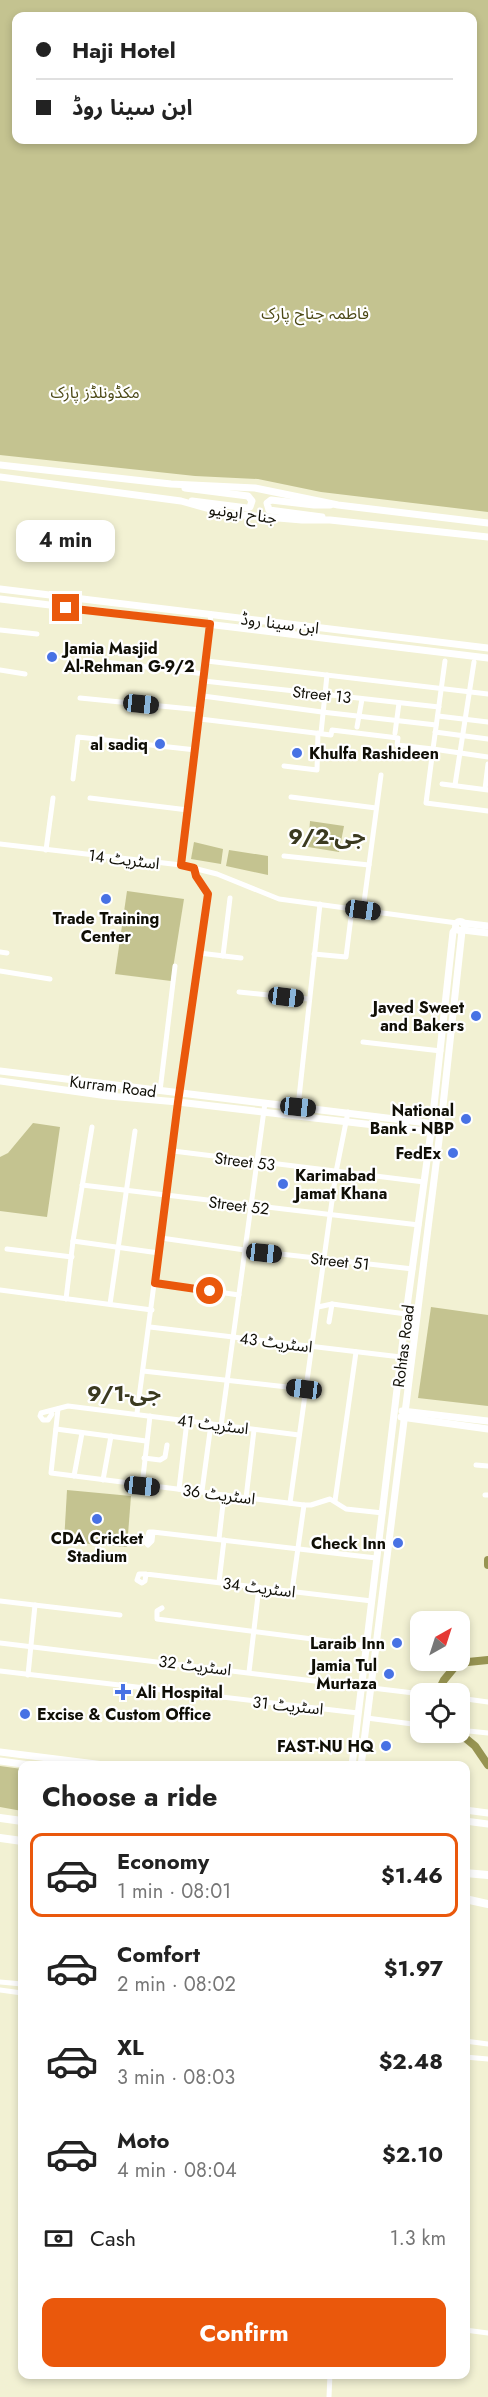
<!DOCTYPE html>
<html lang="en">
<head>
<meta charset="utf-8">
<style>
  :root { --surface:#fff; --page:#f6f6f6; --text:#222; --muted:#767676; --line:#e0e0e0; --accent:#ea580c }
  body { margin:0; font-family:Jost,"Noto Sans Arabic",sans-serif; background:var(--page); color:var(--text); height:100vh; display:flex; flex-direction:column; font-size:22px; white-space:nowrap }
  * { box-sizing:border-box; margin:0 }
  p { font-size:20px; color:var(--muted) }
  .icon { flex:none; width:33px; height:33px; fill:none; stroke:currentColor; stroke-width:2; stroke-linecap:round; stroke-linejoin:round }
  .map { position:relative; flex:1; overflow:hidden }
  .panel { position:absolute; left:18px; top:1761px; width:452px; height:618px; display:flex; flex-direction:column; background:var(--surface); border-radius:12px; box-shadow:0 3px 9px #0003 }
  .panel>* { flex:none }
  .guide { position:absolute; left:12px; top:12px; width:465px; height:132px; border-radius:12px; box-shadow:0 3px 9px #0003; display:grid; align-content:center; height:132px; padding:0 24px; background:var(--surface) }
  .needle { width:39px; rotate:39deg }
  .buttons { position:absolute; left:410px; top:1611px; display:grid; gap:12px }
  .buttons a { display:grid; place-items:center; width:60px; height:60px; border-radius:12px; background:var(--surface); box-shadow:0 3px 9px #0003; font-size:30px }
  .end { position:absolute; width:27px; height:27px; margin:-14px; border:8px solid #ea580c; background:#fff; box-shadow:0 0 0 3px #fff }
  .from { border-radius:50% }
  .bubble { position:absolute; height:42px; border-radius:12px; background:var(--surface); box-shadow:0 3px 9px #0003; font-size:20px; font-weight:700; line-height:42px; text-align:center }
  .car { position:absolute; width:18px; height:36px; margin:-18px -9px; border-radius:8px; box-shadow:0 0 4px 2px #0007; background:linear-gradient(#222 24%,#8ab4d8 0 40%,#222 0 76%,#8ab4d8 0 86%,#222 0) }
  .guide b { display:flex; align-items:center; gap:21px; height:57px; font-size:22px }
  .guide b+b { border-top:2px solid var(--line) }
  .guide i { width:15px; height:15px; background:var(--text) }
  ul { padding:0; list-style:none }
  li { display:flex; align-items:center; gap:18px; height:84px; margin:0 12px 9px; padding:0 12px; border:3px solid transparent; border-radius:12px }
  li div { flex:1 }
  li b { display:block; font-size:22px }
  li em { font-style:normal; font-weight:700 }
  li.current { border-color:var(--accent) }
  li>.icon { width:54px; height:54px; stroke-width:1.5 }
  h2 { padding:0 24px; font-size:27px; line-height:72px }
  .pay { display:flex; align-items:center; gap:15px; height:66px; padding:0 24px; font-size:22px }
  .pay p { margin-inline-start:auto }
  .button { display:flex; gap:12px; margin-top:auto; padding:12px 24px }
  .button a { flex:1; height:69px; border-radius:12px; background:var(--accent); color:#fff; font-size:24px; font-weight:700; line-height:69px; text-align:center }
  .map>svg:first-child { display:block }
  .green { fill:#c4c390; fill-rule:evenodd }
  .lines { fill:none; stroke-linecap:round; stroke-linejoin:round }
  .river { stroke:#979452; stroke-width:8 }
  .minor { stroke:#fff; stroke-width:5 }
  .major { stroke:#fff; stroke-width:7 }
  .highway { stroke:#fff; stroke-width:8 }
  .route { stroke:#ea580c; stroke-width:8 }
  .poi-dot { fill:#4872e4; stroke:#fff; stroke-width:2 }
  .labels { text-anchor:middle; stroke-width:4.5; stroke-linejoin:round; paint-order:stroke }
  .park-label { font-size:16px; fill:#4c4916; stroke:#fff }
  .street-label { font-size:16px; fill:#100f06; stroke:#fff }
  .poi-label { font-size:16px; font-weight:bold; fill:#100f06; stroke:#fff; text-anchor:end }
  .district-label { font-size:22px; font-weight:bold; fill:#3b3a20; stroke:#fff }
</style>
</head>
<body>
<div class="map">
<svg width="488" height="2397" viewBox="0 0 488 2397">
  <rect width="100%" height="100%" fill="#f2f1d3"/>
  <!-- green -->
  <g class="green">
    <path d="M0 0H488V512L321 492 258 479 195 476 0 455ZM16 16H472V140H16Z"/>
    <polygon points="310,821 344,826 339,852 308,847"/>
    <polygon points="194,842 223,849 221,864 191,859"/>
    <polygon points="229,850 268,856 268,875 226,866"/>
    <polygon points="127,891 184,899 171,981 115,974"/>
    <polygon points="33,1123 60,1127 47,1217 0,1211 0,1157 8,1153"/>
    <polygon points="431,1307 488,1315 488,1406 418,1398"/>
    <polygon points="67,1490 131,1496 127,1547 64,1542"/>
    <polygon points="0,1766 22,1769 22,1811 0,1807"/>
  </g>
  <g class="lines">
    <!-- river -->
    <g class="river">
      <polyline points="488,1560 488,1565"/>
      <polyline points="437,1694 444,1680 458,1663 488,1660"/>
      <polyline points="458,1732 475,1746 488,1765"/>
    </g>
    <!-- minor -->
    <g class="minor">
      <polyline points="0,630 37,634"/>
      <polyline points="207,661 488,694"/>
      <polyline points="105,662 205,674"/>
      <polyline points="0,670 25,674"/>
      <polyline points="204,681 439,707"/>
      <polyline points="203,696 322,712 436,725"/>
      <polyline points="80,698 201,710"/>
      <polyline points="438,716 488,722"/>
      <polyline points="200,719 331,735 332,730 398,738 397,745 433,749 445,661"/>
      <polyline points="357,727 362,699"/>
      <polyline points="435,732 488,739"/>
      <polyline points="321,733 327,675"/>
      <polyline points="395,733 399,703"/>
      <polyline points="488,757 433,749 426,803 488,811"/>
      <polyline points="284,766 317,770 318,733"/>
      <polyline points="73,779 78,737 196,750"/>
      <polyline points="442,784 488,790"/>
      <polyline points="455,785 474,662"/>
      <polyline points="485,789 488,764"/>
      <polyline points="291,797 376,808"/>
      <polyline points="90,798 188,810"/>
      <polyline points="0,844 181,865 217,874 279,899 457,923"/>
      <polyline points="46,850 53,798"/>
      <polyline points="284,856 369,865"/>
      <polyline points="181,865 201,710 211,614"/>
      <polyline points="363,910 381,775"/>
      <polyline points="0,952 7,953"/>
      <polyline points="199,953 241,958"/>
      <polyline points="314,954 346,957 352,909"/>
      <polyline points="223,956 230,898"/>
      <polyline points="0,971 50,979"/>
      <polyline points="239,992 308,999"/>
      <polyline points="363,1042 441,1051"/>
      <polyline points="160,1091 175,966"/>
      <polyline points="298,1107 320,904"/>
      <polyline points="173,1151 424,1182"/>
      <polyline points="82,1185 419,1225"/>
      <polyline points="161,1238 245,1250 413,1269"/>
      <polyline points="73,1241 159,1253"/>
      <polyline points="7,1249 72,1257"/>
      <polyline points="155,1283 239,1295"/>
      <polyline points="0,1290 152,1310"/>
      <polyline points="66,1299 73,1241 92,1127"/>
      <polyline points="110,1304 135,1131"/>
      <polyline points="318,1307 332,1304 406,1314"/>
      <polyline points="329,1322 332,1304"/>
      <polyline points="150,1327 401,1357"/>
      <polyline points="143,1371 305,1389"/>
      <polyline points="58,1409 51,1473 304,1505 311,1505 330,1499 346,1509 383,1513"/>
      <path d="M137 1413 178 1102 208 894C206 884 196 879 194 868"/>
      <polyline points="52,1414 48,1420 43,1420 40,1416 41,1413 68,1406 299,1435"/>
      <polyline points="221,1426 265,1103"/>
      <polyline points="56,1429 146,1441"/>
      <polyline points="144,1458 160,1460 165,1457 167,1445"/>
      <polyline points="476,1465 488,1466"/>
      <polyline points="74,1476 82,1433"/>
      <polyline points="103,1480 111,1436"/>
      <polyline points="142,1486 150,1416"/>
      <polyline points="179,1489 187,1421"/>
      <polyline points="202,1491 211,1424"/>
      <polyline points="485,1495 488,1495"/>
      <polyline points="246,1498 254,1430"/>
      <polyline points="335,1501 356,1352"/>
      <polyline points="290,1503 336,1172 348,1112"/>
      <polyline points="153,1532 152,1541 148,1545 146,1543 149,1532 153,1532 376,1558"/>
      <polyline points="219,1539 224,1495"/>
      <polyline points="146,1574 145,1581 142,1583 137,1580 139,1574 146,1574 372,1601"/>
      <polyline points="219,1582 224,1540"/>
      <polyline points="292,1591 304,1505"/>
      <polyline points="0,1601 120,1615"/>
      <polyline points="162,1608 157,1611 157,1619 367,1646"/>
      <polyline points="0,1643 422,1694"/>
      <polyline points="0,1671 358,1713"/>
      <polyline points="249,1672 259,1587"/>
      <polyline points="28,1675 35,1605"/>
      <polyline points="459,1698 488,1702"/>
      <polyline points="367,1718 420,1725"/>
      <polyline points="459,1730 488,1733"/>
      <polyline points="0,1982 22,1984"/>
      <polyline points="0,1990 22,1993"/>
      <polyline points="465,2041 488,2044"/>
      <polyline points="465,2057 488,2059"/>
      <polyline points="465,2330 488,2333"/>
      <polyline points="329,2397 330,2374"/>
    </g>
    <!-- major -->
    <g class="major">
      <polyline points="0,465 171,484 255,488 338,505 488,523"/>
      <polyline points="0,477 181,501 228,514 302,520 330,520 488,537"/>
      <polyline points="185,488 248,496 252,501 250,507 247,508 192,501"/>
      <polyline points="322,517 269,510 267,503 271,500 314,505 330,505"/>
      <polyline points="0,589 488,648"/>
      <polyline points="0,599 488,658"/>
      <circle cx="460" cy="926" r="4.5"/>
      <polyline points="463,923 488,926"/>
      <polyline points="463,930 488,933"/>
      <polyline points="0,1071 436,1124"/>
      <polyline points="0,1081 108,1096 178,1102 434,1132"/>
      <polyline points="402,1411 488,1421"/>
      <polyline points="401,1417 488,1429"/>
      <polyline points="0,1752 112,1766"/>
      <polyline points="0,1761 37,1766"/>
      <polyline points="352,1766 406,1314 432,1124 453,932 456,928"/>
      <polyline points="361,1766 441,1124 462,931"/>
      <polyline points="465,1810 488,1813"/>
      <polyline points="465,1821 488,1824"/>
    </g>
    <!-- highway -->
    <g class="highway">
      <polyline points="0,1818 22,1821"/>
      <polyline points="0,1838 22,1841"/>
      <polyline points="465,1873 488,1875"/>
      <polyline points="465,1899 488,1904"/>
    </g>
  </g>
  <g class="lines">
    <!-- route -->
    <polyline class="route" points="66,608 210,624 181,865 194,868 196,876 208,894 178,1102 155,1283 210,1291"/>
  </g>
  <!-- markers -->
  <g class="poi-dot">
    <circle cx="52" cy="657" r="6"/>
    <circle cx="160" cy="744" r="6"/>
    <circle cx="297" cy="753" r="6"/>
    <circle cx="106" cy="899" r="6"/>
    <circle cx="476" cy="1016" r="6"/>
    <circle cx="466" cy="1119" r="6"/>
    <circle cx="453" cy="1153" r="6"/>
    <circle cx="283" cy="1184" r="6"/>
    <circle cx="97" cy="1519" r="6"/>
    <circle cx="398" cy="1543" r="6"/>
    <circle cx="397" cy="1643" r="6"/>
    <circle cx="389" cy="1674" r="6"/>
    <path d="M120 1683h6v6h6v6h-6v6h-6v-6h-6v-6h6z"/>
    <circle cx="25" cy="1714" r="6"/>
    <circle cx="386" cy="1746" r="6"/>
  </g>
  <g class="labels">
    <!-- park labels -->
    <g class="park-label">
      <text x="315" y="319">فاطمہ جناح پارک</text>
      <text x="95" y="398">مکڈونلڈز پارک</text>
    </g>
    <!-- street labels -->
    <g class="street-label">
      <text transform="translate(243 513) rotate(8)" y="6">جناح ایونیو</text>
      <text transform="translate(280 623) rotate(7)" y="6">ابن سینا روڈ</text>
      <text transform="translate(322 694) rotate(6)" y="6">Street 13</text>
      <text transform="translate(124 859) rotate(7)" y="6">اسٹریٹ 14</text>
      <text transform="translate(113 1086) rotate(7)" y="6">Kurram Road</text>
      <text transform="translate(245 1161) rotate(7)" y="6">Street 53</text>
      <text transform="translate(239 1205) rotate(7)" y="6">Street 52</text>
      <text transform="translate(340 1261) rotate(6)" y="6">Street 51</text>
      <text transform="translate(276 1342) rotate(7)" y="6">اسٹریٹ 43</text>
      <text transform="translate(403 1346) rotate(-83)" y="6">Rohtas Road</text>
      <text transform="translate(213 1424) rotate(7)" y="6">اسٹریٹ 41</text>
      <text transform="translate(219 1494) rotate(7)" y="6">اسٹریٹ 36</text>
      <text transform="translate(259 1587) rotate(7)" y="6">اسٹریٹ 34</text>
      <text transform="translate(195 1665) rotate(7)" y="6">اسٹریٹ 32</text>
      <text transform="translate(288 1705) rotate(6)" y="6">اسٹریٹ 31</text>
    </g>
    <!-- poi labels -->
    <g class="poi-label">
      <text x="64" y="654" text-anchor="start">Jamia Masjid<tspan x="64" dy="18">Al-Rehman G-9/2</tspan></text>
      <text x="148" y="750">al sadiq</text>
      <text x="309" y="759" text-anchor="start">Khulfa Rashideen</text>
      <text x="106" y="924" text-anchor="middle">Trade Training<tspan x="106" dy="18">Center</tspan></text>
      <text x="464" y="1013">Javed Sweet<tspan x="464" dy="18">and Bakers</tspan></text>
      <text x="454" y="1116">National<tspan x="454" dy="18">Bank - NBP</tspan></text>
      <text x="441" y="1159">FedEx</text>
      <text x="295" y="1181" text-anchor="start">Karimabad<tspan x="295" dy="18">Jamat Khana</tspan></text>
      <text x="97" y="1544" text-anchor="middle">CDA Cricket<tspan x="97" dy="18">Stadium</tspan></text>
      <text x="386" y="1549">Check Inn</text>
      <text x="385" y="1649">Laraib Inn</text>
      <text x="377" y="1671">Jamia Tul<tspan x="377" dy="18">Murtaza</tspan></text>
      <text x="136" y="1698" text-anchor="start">Ali Hospital</text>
      <text x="37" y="1720" text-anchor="start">Excise &amp; Custom Office</text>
      <text x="374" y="1752">FAST-NU HQ</text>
    </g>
    <!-- district labels -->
    <g class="district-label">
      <text x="327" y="844">جی-9/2</text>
      <text x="124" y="1401">جی-9/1</text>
    </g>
  </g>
</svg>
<div class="buttons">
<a><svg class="needle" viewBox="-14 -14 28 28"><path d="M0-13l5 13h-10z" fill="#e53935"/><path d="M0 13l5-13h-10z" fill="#767676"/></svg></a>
<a><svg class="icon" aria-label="locate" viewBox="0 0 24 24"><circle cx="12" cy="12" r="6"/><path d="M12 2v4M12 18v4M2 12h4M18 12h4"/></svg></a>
</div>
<i class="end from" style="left:210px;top:1291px"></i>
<i class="end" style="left:66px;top:608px"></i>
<div class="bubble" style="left:16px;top:520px;width:99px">4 min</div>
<i class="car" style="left:141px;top:704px;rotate:96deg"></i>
<i class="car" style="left:363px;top:910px;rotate:98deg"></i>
<i class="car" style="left:286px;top:997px;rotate:97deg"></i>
<i class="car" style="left:298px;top:1107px;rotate:96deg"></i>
<i class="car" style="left:264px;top:1253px;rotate:96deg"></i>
<i class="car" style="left:304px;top:1389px;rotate:277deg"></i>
<i class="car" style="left:142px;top:1486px;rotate:96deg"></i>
<div class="guide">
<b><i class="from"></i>Haji Hotel</b>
<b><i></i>ابن سینا روڈ</b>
</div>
<section class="panel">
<h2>Choose a ride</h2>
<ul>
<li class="current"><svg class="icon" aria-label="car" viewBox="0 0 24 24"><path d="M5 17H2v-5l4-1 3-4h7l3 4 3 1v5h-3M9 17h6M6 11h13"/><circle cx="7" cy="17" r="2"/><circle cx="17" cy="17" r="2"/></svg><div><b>Economy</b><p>1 min · 08:01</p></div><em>$1.46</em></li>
<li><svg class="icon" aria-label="car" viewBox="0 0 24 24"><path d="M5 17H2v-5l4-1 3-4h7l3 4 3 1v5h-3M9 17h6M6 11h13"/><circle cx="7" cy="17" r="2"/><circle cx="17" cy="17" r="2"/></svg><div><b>Comfort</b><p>2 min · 08:02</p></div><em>$1.97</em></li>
<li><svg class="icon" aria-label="car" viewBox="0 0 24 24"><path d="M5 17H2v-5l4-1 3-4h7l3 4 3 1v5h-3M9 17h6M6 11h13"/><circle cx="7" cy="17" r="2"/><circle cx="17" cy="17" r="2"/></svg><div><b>XL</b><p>3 min · 08:03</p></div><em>$2.48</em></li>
<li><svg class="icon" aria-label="car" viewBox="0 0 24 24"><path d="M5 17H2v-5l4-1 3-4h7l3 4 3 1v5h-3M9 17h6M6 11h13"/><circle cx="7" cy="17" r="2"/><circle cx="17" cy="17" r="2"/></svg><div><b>Moto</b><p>4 min · 08:04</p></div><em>$2.10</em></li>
</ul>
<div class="pay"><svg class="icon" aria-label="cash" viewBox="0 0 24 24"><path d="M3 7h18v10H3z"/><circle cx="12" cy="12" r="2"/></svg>Cash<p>1.3 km</p></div>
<div class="button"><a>Confirm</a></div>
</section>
</div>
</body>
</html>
